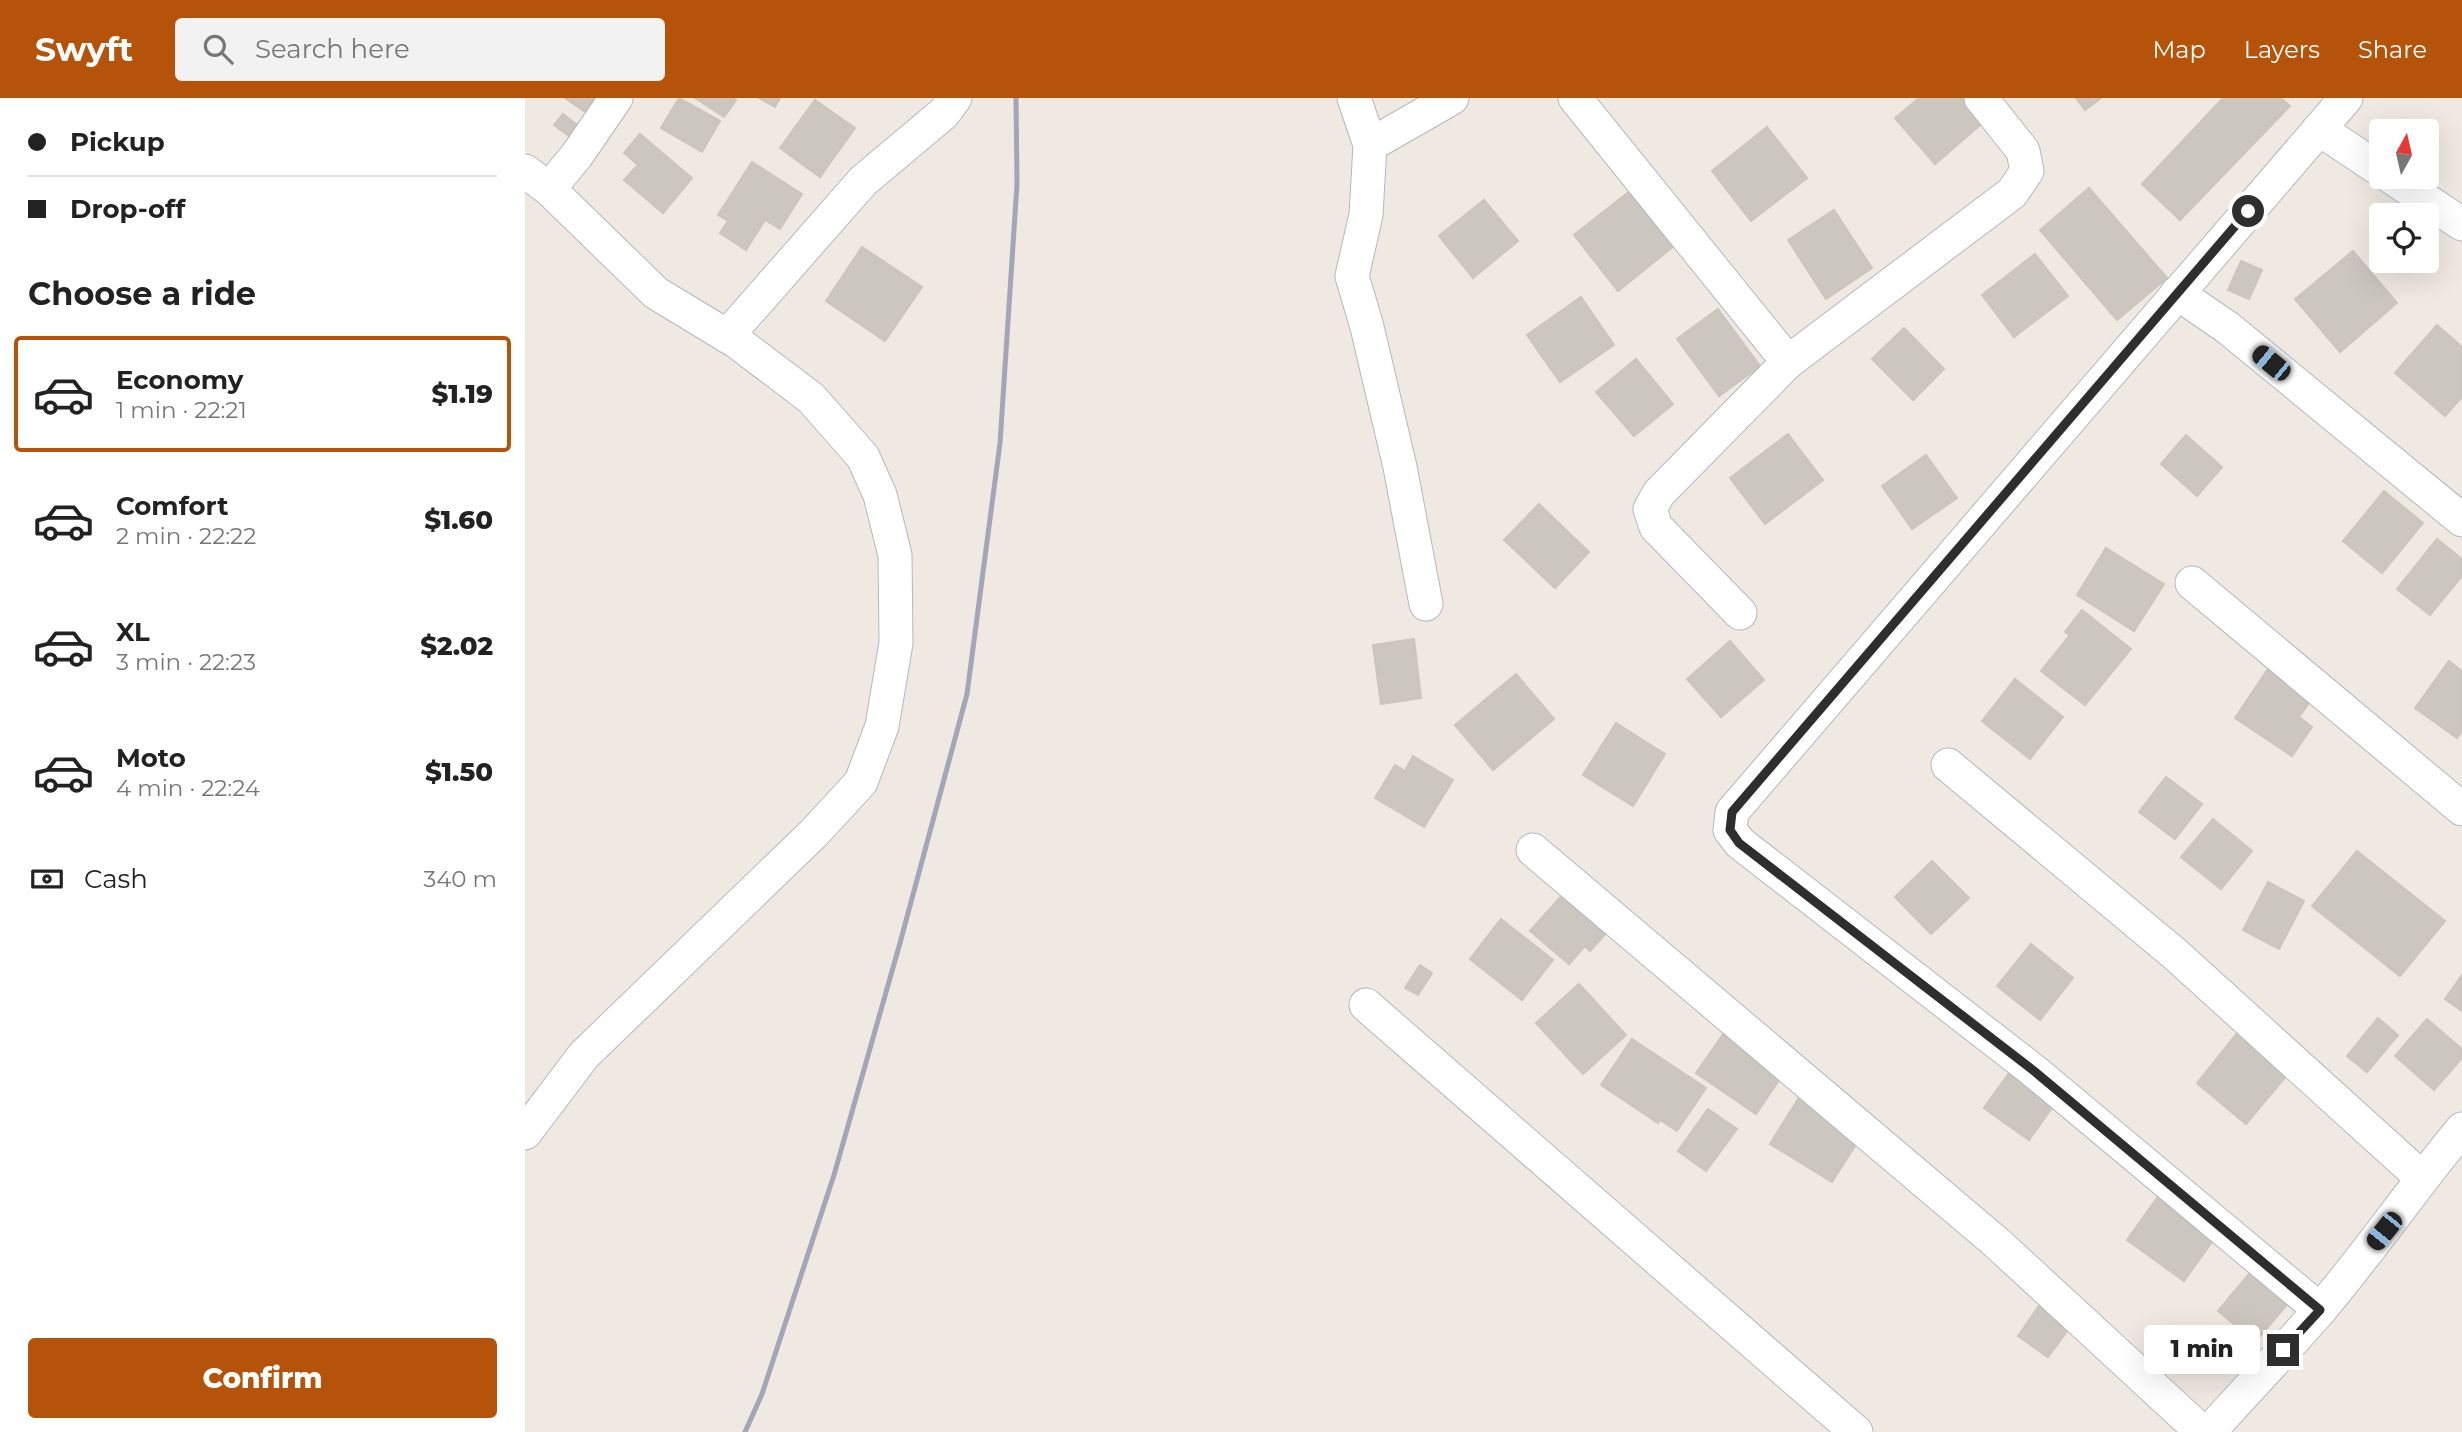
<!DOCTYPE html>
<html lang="en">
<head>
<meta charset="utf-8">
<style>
  :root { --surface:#fff; --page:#f2f2f2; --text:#222; --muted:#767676; --line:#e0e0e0; --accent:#b45309 }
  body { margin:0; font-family:Montserrat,sans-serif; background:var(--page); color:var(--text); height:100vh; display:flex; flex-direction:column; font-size:26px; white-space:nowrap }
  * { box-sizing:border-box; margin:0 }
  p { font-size:23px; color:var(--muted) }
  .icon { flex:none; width:38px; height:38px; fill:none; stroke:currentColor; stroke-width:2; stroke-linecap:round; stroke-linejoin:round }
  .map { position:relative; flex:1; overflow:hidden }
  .side { display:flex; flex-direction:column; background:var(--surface); width:525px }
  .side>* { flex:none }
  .guide { display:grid; align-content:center; height:154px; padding:0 28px; background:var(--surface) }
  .needle { width:46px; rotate:8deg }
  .buttons { position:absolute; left:1844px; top:21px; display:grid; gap:14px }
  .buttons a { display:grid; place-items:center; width:70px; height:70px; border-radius:7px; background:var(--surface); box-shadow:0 7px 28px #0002; font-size:35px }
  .end { position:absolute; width:32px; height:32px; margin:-16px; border:9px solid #2e2e2e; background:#fff; box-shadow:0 0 0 4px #fff }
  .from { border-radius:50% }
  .bubble { position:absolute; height:49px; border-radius:7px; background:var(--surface); box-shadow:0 7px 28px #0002; font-size:23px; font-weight:800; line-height:49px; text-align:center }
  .car { position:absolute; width:21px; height:42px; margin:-21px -10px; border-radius:9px; box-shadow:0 0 5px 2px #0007; background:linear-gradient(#222 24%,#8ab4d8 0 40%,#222 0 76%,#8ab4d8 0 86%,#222 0) }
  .guide b { display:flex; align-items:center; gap:24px; height:66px; font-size:26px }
  .guide b+b { border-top:2px solid var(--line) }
  .guide i { width:18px; height:18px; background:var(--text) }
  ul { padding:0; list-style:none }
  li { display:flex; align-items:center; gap:21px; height:116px; margin:0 14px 10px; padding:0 14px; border:4px solid transparent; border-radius:7px }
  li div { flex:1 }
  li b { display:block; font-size:26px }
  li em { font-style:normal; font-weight:800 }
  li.current { border-color:var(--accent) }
  li>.icon { width:63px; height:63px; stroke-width:1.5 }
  h2 { padding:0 28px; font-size:32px; line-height:84px }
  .pay { display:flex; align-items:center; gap:18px; height:77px; padding:0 28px; font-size:26px }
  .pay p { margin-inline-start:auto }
  .button { display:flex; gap:14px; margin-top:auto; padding:14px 28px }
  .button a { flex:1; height:80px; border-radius:7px; background:var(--accent); color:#fff; font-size:28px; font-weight:800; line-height:80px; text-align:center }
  header { display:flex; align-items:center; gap:42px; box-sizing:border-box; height:98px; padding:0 35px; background:var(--accent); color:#fff }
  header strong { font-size:33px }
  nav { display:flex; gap:38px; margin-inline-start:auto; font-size:24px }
  .search { width:490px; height:63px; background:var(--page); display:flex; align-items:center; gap:18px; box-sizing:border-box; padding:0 24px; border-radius:7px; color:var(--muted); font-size:26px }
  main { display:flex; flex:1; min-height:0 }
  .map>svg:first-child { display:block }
  .building { fill:#cbc7bf; stroke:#cbc5ba; stroke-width:2 }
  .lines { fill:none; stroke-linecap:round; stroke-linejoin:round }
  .street-casing { stroke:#b4b7c1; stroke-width:35 }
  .street { stroke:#fff; stroke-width:33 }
  .rail { stroke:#a3a6b8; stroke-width:5 }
  .route { stroke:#2e2e2e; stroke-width:9 }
</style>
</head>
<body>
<header>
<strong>Swyft</strong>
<div class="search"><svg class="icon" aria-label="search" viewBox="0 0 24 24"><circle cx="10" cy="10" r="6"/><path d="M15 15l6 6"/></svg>Search here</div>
<nav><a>Map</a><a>Layers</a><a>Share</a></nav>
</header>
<main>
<section class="side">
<div class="guide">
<b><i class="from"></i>Pickup</b>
<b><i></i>Drop-off</b>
</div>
<h2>Choose a ride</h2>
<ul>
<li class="current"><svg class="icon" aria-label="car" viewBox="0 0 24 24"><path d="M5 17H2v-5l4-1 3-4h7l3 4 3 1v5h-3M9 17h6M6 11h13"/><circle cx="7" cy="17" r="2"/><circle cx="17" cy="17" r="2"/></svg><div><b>Economy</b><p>1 min · 22:21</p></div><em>$1.19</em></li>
<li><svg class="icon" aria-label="car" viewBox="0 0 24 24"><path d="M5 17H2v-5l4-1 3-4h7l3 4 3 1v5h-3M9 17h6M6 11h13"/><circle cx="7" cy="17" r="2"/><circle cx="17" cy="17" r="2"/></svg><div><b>Comfort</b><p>2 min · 22:22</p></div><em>$1.60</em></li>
<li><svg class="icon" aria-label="car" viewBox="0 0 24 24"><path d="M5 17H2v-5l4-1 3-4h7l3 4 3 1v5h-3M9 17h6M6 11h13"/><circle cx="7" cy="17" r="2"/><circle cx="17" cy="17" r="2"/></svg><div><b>XL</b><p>3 min · 22:23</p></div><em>$2.02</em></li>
<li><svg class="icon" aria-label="car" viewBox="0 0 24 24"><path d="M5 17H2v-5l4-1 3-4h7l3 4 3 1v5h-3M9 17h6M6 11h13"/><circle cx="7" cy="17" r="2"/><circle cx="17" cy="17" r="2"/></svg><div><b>Moto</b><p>4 min · 22:24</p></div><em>$1.50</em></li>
</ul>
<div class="pay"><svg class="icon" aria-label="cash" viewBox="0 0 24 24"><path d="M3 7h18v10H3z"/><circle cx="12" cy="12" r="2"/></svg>Cash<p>340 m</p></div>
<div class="button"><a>Confirm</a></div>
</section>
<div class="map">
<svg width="1937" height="1334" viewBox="0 0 1937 1334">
  <rect width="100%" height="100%" fill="#efe9e1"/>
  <!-- building -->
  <g class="building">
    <polygon points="40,0 77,0 65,17"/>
    <polygon points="154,0 195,23 177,54 136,30"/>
    <polygon points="170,0 208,0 211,2 199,19"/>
    <polygon points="234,0 255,0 250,9"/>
    <polygon points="1394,0 1454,0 1468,16 1410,66 1370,20"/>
    <polygon points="1551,0 1576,0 1560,12"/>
    <polygon points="1698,0 1756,0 1765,8 1655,122 1617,86"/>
    <polygon points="290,2 330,30 295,79 255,50"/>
    <polygon points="38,16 59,32 51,43 29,27"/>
    <polygon points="1242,29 1282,80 1226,123 1187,73"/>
    <polygon points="115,36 167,80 138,115 99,82 113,67 99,55"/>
    <polygon points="227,64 277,96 255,131 240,122 221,152 195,135 203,123 193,117"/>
    <polygon points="1564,90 1642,180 1592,222 1515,132"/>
    <polygon points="1105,93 1149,148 1093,193 1049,137"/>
    <polygon points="959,102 993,143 948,180 914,138"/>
    <polygon points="1309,112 1347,170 1301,201 1263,142"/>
    <polygon points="337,149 397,189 360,243 301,203"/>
    <polygon points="1828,153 1872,205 1815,254 1770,201"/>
    <polygon points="1510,156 1543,198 1489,239 1457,197"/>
    <polygon points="1716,163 1737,172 1724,201 1703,192"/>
    <polygon points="1056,199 1089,247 1035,284 1002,237"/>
    <polygon points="1193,211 1235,268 1194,298 1152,241"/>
    <polygon points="1912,227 1937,249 1937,299 1920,318 1870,275"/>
    <polygon points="1379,230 1419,271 1388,302 1347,261"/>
    <polygon points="1111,261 1148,306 1109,338 1071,294"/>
    <polygon points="1263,336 1298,382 1240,426 1205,380"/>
    <polygon points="1661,337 1697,369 1672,398 1636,366"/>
    <polygon points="1401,357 1432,400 1387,431 1357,388"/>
    <polygon points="1859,393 1898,425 1857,475 1818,443"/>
    <polygon points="1014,406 1064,454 1030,490 979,442"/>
    <polygon points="1912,441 1937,461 1937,478 1905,517 1872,491"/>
    <polygon points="1581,450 1639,486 1609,533 1552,497"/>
    <polygon points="1557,512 1606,551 1560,607 1516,573 1545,537 1540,534"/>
    <polygon points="889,541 896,600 856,606 848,547"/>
    <polygon points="1205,543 1239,582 1196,619 1162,581"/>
    <polygon points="1924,563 1937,573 1937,633 1932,640 1890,610"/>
    <polygon points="1745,568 1789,598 1774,619 1787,629 1767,658 1710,620"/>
    <polygon points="991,576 1029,621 968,672 930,627"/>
    <polygon points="1490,581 1538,619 1505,661 1457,623"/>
    <polygon points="1091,625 1140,656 1108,708 1058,677"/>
    <polygon points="888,658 928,682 899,729 850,700 870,667 880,673"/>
    <polygon points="1641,679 1677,706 1650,741 1614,714"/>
    <polygon points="1688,721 1727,753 1696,791 1656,759"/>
    <polygon points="1832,753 1920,823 1875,878 1787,808"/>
    <polygon points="1407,763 1444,800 1406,836 1370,799"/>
    <polygon points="1743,784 1779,803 1754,851 1718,832"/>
    <polygon points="1040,794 1084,832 1065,853 1060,848 1044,866 1005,833"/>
    <polygon points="976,821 1028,862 997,902 945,861"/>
    <polygon points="1506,846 1548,880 1515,922 1472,888"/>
    <polygon points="895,867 907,875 893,897 880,890"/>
    <polygon points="1937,877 1937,913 1920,901"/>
    <polygon points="1054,886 1101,937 1058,976 1011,925"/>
    <polygon points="1853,920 1873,937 1842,974 1822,958"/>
    <polygon points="1902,921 1937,951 1937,960 1909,992 1870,958"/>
    <polygon points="1204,928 1263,969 1231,1016 1171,975"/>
    <polygon points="1713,934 1763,976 1721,1026 1672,985"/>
    <polygon points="1107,941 1181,990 1152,1033 1135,1022 1133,1025 1076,987"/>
    <polygon points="1489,968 1534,1000 1504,1042 1459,1010"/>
    <polygon points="1275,998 1337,1037 1307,1084 1245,1046"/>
    <polygon points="1183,1011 1212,1031 1181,1073 1153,1053"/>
    <polygon points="1637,1093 1694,1134 1659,1183 1602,1142"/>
    <polygon points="1729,1170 1766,1202 1730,1244 1693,1213"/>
    <polygon points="1520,1199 1551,1221 1523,1259 1493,1238"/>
  </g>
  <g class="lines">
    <defs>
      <g id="street">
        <polyline points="829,0 845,47 841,117 827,178 842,229 875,369 901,506"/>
        <polyline points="1050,0 1263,264"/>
        <polyline points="1794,31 1857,73"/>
        <polyline points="845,47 927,0"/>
        <polyline points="0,73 24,91 131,195 212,244 286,300 338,359 355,397 370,457 371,545 357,628 336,684 289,735 59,957 0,1035"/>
        <polyline points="1866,79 1937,126"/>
        <polyline points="24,91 52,57 91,0"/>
        <polyline points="1652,195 1703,230 1937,422"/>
        <polyline points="202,238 338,83 419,15 430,0"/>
        <polyline points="1667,485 1937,711"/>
        <polyline points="1215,515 1131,429 1125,411 1134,395 1263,264 1487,95 1502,73 1498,53 1456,0"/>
        <polyline points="1423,667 1650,856 1897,1080"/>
        <polyline points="1008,752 1472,1145 1677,1334"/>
        <polyline points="841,907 1331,1334"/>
        <polyline points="1795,1212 1509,973 1215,745 1205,732 1207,714 1821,0"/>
        <path d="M1684 1334C1721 1293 1759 1253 1795 1212 1845 1153 1888 1090 1937 1031"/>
      </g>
    </defs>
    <!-- street casing -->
    <use href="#street" class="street-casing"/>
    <!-- street -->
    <use href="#street" class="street"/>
    <!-- rail -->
    <polyline class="rail" points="220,1334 237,1296 309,1077 375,845 442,596 475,345 492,86 491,0"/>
  </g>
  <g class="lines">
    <!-- route -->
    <polyline class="route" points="1723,113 1207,714 1205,732 1214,745 1509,973 1795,1212 1758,1252"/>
  </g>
</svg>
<div class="buttons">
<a><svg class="needle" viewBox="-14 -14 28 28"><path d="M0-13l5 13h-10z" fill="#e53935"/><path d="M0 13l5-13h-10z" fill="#767676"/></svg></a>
<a><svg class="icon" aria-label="locate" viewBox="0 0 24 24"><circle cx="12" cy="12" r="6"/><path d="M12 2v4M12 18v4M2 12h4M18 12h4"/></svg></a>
</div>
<i class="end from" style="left:1723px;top:113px"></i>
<i class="end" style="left:1758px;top:1252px"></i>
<div class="bubble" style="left:1619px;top:1227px;width:116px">1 min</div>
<i class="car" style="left:1746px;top:265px;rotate:309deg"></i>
<i class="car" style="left:1859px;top:1133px;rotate:219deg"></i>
</div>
</main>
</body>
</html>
